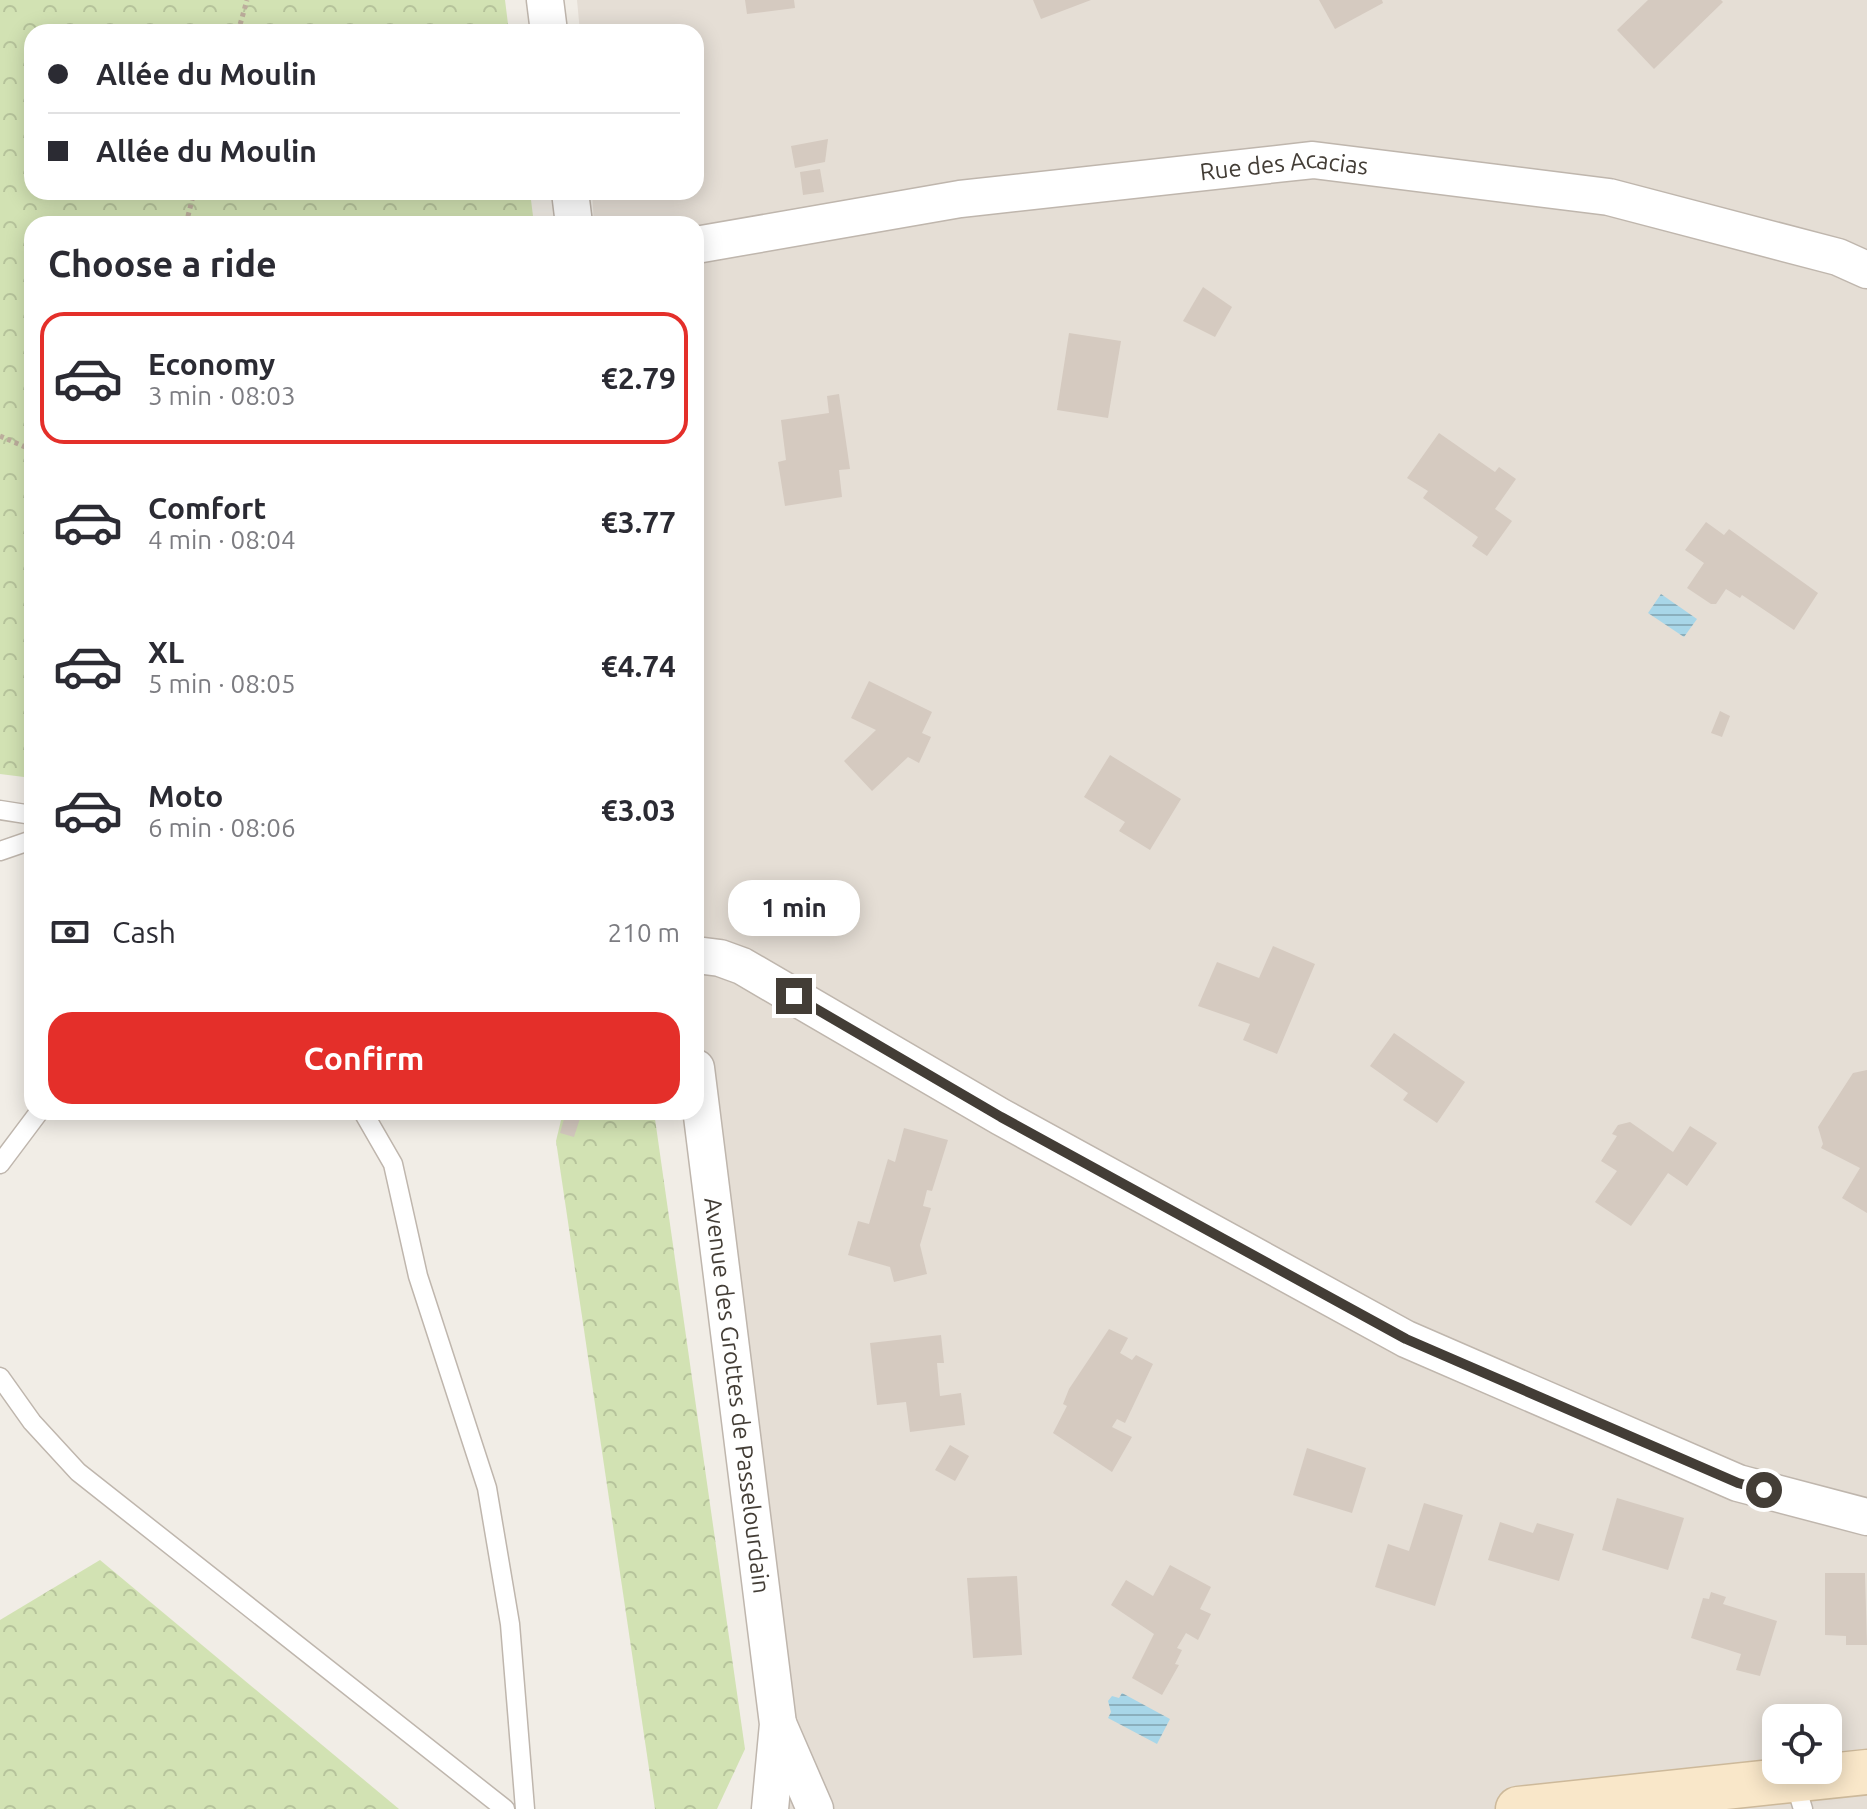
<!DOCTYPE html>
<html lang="en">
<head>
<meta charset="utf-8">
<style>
  :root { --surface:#fff; --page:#f7f7f7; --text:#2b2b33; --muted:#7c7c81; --line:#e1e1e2; --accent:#e42f2a }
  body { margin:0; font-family:Ubuntu,sans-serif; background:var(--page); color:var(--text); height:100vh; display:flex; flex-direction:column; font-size:30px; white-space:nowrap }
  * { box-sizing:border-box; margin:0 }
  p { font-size:26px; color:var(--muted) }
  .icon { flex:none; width:44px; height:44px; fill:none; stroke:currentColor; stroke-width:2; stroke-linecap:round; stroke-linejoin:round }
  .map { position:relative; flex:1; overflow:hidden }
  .side { position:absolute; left:24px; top:216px; width:680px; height:904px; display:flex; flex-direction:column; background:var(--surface); border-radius:24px; box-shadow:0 4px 20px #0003 }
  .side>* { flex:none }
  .top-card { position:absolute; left:24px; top:24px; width:680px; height:176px; border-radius:24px; box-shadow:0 4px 20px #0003; display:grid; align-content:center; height:176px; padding:0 24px; background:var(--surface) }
  .fabs { position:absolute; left:1762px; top:1704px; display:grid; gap:16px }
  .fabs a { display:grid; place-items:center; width:80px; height:80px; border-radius:16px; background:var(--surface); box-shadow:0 4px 20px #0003; font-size:40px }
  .end { position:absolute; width:36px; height:36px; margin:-18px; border:10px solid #433d36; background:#fff; box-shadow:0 0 0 4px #fff }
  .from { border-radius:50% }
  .bubble { position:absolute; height:56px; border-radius:24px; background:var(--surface); box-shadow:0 4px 20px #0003; font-size:26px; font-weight:600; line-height:56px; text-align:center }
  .top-card b { display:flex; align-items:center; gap:28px; height:76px; font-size:30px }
  .top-card b+b { border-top:2px solid var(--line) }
  .top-card i { width:20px; height:20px; background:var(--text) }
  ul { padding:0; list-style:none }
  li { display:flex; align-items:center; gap:24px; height:132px; margin:0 16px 12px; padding:0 8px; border:4px solid transparent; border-radius:24px }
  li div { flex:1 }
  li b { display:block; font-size:30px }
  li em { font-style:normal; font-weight:600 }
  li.current { border-color:var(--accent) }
  li>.icon { width:72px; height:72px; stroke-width:1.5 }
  h2 { padding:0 24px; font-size:36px; line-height:96px }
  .pay { display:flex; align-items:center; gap:20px; height:88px; padding:0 24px; font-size:30px }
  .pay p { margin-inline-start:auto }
  .primary-button { display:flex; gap:16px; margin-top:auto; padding:16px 24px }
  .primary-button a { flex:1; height:92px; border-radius:24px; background:var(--accent); color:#fff; font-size:32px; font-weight:600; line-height:92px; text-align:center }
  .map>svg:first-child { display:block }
  .residential { fill:#e5ded5; fill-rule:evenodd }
  .forest { fill:url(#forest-crowns) }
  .water { fill:url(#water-rules) }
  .building { fill:#d5cac0 }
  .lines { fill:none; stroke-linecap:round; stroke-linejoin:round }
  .lane-casing { stroke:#bfb6ad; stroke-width:21 }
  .street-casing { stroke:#bfb6ad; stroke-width:39 }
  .secondary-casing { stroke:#cdb99a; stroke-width:47 }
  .path { stroke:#bcad9c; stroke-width:5; stroke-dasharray:4 4; stroke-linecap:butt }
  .lane { stroke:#fff; stroke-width:18 }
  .street { stroke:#fff; stroke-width:36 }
  .secondary { stroke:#f9e7c9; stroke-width:44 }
  .route { stroke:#433d36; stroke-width:10 }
  .labels { text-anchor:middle; stroke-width:7; stroke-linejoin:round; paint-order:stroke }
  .street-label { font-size:24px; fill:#433d36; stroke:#fff }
</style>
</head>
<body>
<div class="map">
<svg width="1867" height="1809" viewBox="0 0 1867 1809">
  <defs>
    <pattern id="forest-crowns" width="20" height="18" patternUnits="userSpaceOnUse" patternTransform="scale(2)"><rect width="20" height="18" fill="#d2e2b3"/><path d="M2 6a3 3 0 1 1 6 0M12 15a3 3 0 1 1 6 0" fill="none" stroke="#b6c39b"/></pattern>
    <pattern id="water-rules" width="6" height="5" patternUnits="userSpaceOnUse" patternTransform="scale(2)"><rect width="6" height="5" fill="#a8d6e8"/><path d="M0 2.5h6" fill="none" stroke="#8aafbd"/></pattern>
  </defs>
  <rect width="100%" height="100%" fill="#f1ede6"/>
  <!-- residential -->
  <path class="residential" d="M577 0H1867V1809H760L769 1790 696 1068V224H594L592 192H696V32H580ZM1776 1718H1828V1770H1776Z"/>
  <!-- forest -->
  <g class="forest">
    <polygon points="0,0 505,0 509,32 32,32 32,192 530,192 534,224 32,224 32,778 0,774"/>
    <polygon points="563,1112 654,1112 745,1749 717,1809 655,1809 556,1141"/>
    <polygon points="100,1560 399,1809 0,1809 0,1620"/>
  </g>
  <!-- water -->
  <g class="water">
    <polygon points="1661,594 1697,619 1684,637 1648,613"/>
    <polygon points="1122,1693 1170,1719 1157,1744 1108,1718 1111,1712 1108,1701 1112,1696 1119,1698"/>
  </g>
  <!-- building -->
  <g class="building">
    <polygon points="745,0 794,0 795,8 747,14"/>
    <polygon points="1033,0 1091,0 1041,19"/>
    <polygon points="1319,0 1382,0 1383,3 1335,29"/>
    <polygon points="1648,0 1721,0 1723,2 1654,69 1617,30"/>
    <polygon points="828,139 825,162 795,168 791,146"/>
    <polygon points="820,169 824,192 803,195 800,172"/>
    <polygon points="1203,287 1232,307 1215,337 1183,321"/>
    <polygon points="1069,333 1121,341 1108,418 1057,410"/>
    <polygon points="839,394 850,469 839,470 842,497 785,506 778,462 786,460 781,420 829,413 827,396"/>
    <polygon points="1439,433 1495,472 1499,467 1516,479 1495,509 1512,521 1487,556 1472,546 1478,537 1423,498 1428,491 1407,478"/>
    <polygon points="1706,522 1724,535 1729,529 1818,593 1794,630 1742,595 1740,598 1726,589 1716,604 1711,604 1687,588 1704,563 1685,550"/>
    <polygon points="869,681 932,712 922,733 931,737 919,763 908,757 872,791 844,761 876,730 851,718"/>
    <polygon points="1720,711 1730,716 1722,737 1711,733"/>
    <polygon points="1110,755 1181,799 1150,850 1119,831 1125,822 1084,797"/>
    <polygon points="1273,946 1315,964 1277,1054 1243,1040 1250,1024 1198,1006 1217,962 1259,978"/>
    <polygon points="1394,1033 1465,1082 1437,1123 1403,1100 1408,1093 1370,1066"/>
    <polygon points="1867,1070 1867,1213 1842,1198 1860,1168 1821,1148 1823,1144 1818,1127 1853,1073"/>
    <polygon points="566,1112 582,1112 574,1137 560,1133"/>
    <polygon points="1630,1122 1673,1152 1690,1126 1717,1143 1687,1186 1668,1173 1631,1226 1595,1202 1617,1171 1601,1161 1617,1136 1612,1134 1618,1125"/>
    <polygon points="904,1128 948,1140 932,1191 927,1190 923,1206 931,1208 920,1245 927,1274 894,1282 890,1267 848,1255 858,1221 869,1224 888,1159 895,1162"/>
    <polygon points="1109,1329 1128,1338 1120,1353 1132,1360 1136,1355 1153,1364 1125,1423 1117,1419 1112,1427 1132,1437 1112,1472 1053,1433 1067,1406 1063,1404 1069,1389"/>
    <polygon points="941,1335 944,1363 937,1363 940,1396 961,1393 965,1425 910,1432 906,1402 877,1405 870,1343"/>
    <polygon points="950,1445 969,1456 955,1481 935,1470"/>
    <polygon points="1307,1448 1366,1468 1352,1513 1293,1495"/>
    <polygon points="1617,1498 1684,1518 1668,1570 1602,1550"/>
    <polygon points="1424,1503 1463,1515 1435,1606 1375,1587 1388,1544 1409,1551"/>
    <polygon points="1500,1522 1533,1533 1537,1523 1574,1534 1559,1581 1488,1560"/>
    <polygon points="1170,1565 1211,1587 1200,1609 1211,1614 1198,1640 1186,1633 1177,1648 1182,1650 1175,1664 1179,1665 1162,1695 1132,1678 1154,1634 1111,1605 1126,1580 1153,1596"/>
    <polygon points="1825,1573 1865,1573 1867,1645 1846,1645 1846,1636 1825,1635"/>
    <polygon points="1017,1576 1022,1655 973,1658 967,1578"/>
    <polygon points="1711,1592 1726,1597 1723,1604 1777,1621 1760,1676 1736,1670 1741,1654 1691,1638 1703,1598 1709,1599"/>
  </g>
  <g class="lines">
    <defs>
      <g id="lane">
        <polyline points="0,810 32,815"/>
        <polyline points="0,851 32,840"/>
        <polyline points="363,1112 393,1164 418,1276 487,1488 510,1624 525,1809"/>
        <polyline points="0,1164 39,1112"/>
        <polyline points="0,1377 32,1422 78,1472 505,1809"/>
        <polyline points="1794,1780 1803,1809"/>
      </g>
      <g id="street">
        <polyline points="545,0 549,32"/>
        <polyline points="570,192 574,224"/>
        <path id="s1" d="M696 245 960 199 1313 160 1609 197 1838 257 1867 270"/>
        <polyline points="696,955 720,958 742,966 1001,1117 1406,1339 1738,1483 1867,1517"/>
        <path id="s2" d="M696 1068 778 1724 770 1809"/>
        <polyline points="779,1726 815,1809"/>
      </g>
      <polyline id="secondary" points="1518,1809 1867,1772"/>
    </defs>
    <!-- lane casing -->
    <use href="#lane" class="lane-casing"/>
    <!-- street casing -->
    <use href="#street" class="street-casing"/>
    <!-- secondary casing -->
    <use href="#secondary" class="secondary-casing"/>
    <!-- path -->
    <g class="path">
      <polyline points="238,32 247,0"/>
      <polyline points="186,224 194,192"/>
      <polyline points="0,436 32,450"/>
    </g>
    <!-- lane -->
    <use href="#lane" class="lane"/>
    <!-- street -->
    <use href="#street" class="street"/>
    <!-- secondary -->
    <use href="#secondary" class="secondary"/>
  </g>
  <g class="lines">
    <!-- route -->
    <polyline class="route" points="794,996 1001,1117 1406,1339 1738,1483 1764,1490"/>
  </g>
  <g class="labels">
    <!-- street labels -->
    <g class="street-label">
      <text dy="8" stroke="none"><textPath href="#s1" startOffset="594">Rue des Acacias</textPath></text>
      <text dy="8" stroke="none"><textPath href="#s2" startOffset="330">Avenue des Grottes de Passelourdain</textPath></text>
    </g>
  </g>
</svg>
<div class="fabs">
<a><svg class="icon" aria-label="locate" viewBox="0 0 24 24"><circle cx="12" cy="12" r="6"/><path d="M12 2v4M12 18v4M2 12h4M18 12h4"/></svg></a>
</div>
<i class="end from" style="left:1764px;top:1490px"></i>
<i class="end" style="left:794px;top:996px"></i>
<div class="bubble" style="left:728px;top:880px;width:132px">1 min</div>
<div class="top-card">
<b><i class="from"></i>Allée du Moulin</b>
<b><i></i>Allée du Moulin</b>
</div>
<section class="side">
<h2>Choose a ride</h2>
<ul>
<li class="current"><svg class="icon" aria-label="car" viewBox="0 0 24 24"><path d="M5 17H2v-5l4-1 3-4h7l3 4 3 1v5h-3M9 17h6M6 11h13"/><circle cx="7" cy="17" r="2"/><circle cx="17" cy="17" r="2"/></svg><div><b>Economy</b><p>3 min · 08:03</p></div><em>€2.79</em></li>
<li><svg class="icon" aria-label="car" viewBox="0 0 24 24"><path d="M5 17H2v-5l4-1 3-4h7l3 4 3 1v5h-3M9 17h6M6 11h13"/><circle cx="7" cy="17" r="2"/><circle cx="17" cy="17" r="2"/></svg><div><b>Comfort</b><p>4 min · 08:04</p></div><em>€3.77</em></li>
<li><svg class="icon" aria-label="car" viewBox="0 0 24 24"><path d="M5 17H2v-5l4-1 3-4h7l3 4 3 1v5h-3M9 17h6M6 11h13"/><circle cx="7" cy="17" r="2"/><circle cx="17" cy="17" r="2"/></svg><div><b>XL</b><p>5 min · 08:05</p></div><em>€4.74</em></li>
<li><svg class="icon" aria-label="car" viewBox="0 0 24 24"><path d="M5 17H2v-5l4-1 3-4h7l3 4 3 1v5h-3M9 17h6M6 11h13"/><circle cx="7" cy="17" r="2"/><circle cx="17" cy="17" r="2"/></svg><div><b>Moto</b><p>6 min · 08:06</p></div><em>€3.03</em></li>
</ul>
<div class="pay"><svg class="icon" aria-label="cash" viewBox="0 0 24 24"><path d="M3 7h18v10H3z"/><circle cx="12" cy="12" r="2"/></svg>Cash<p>210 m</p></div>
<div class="primary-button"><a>Confirm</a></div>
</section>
</div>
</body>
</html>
